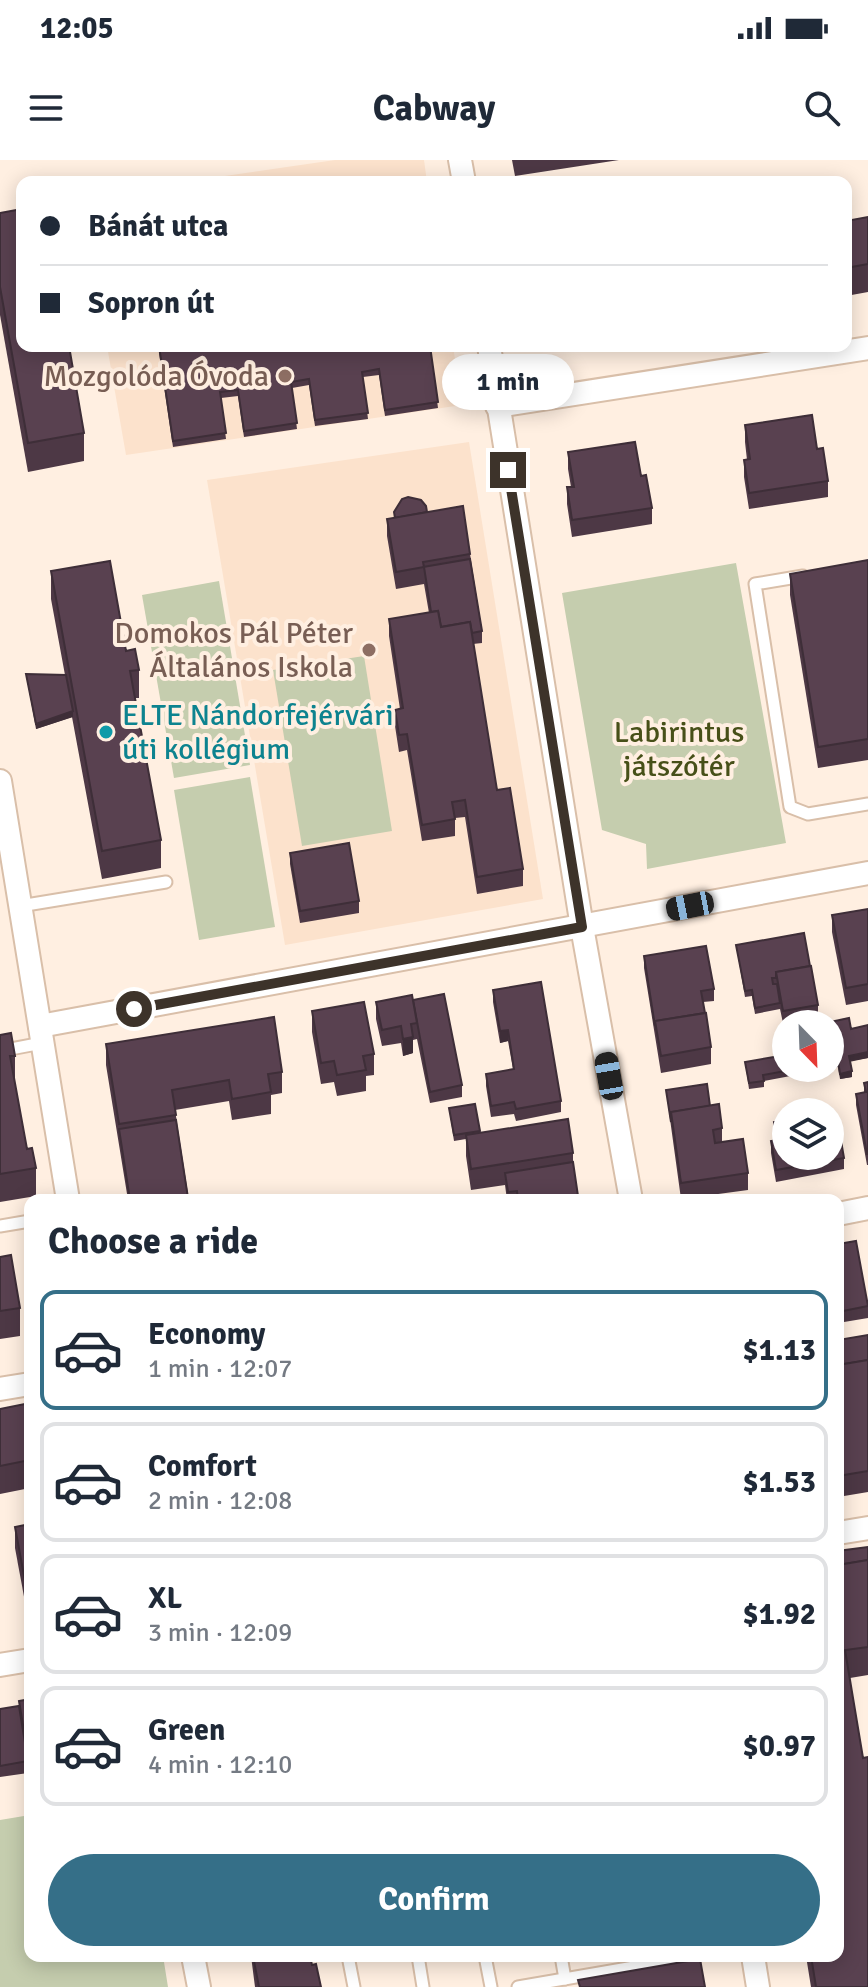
<!DOCTYPE html>
<html lang="en">
<head>
<meta charset="utf-8">
<style>
  :root { --surface:#fff; --page:#f6f6f7; --text:#1f2937; --muted:#747a83; --line:#e0e1e3; --accent:#356f88 }
  body { margin:0; font-family:Signika,sans-serif; background:var(--page); color:var(--text); height:100vh; display:flex; flex-direction:column; font-size:30px; white-space:nowrap }
  * { box-sizing:border-box; margin:0 }
  p { font-size:26px; color:var(--muted) }
  .icon { flex:none; width:44px; height:44px; fill:none; stroke:currentColor; stroke-width:2; stroke-linecap:round; stroke-linejoin:round }
  .map { position:relative; flex:1; overflow:hidden }
  .sheet { position:absolute; left:24px; top:1034px; width:820px; height:768px; display:flex; flex-direction:column; background:var(--surface); border-radius:16px; box-shadow:0 4px 20px #0003 }
  .sheet>* { flex:none }
  .hud { position:absolute; left:16px; top:16px; width:836px; height:176px; border-radius:16px; box-shadow:0 4px 20px #0003; display:grid; align-content:center; height:176px; padding:0 24px; background:var(--surface) }
  .needle { width:52px; rotate:157deg }
  .buttons { position:absolute; left:772px; top:850px; display:grid; gap:16px }
  .buttons a { display:grid; place-items:center; width:72px; height:72px; border-radius:50%; background:var(--surface); box-shadow:0 4px 20px #0003; font-size:40px }
  .end { position:absolute; width:36px; height:36px; margin:-18px; border:10px solid #3d332a; background:#fff; box-shadow:0 0 0 4px #fff }
  .from { border-radius:50% }
  .bubble { position:absolute; height:56px; border-radius:28px; background:var(--surface); box-shadow:0 4px 20px #0003; font-size:26px; font-weight:700; line-height:56px; text-align:center }
  .car { position:absolute; width:24px; height:48px; margin:-24px -12px; border-radius:10px; box-shadow:0 0 6px 2px #0007; background:linear-gradient(#222 24%,#8ab4d8 0 40%,#222 0 76%,#8ab4d8 0 86%,#222 0) }
  .hud b { display:flex; align-items:center; gap:28px; height:76px; font-size:30px }
  .hud b+b { border-top:2px solid var(--line) }
  .hud i { width:20px; height:20px; background:var(--text) }
  ul { padding:0; list-style:none }
  li { display:flex; align-items:center; gap:24px; height:120px; margin:0 16px 12px; padding:0 8px; border:4px solid var(--line); border-radius:16px }
  li div { flex:1 }
  li b { display:block; font-size:30px }
  li em { font-style:normal; font-weight:700 }
  li.on { border-color:var(--accent) }
  li>.icon { width:72px; height:72px; stroke-width:1.5 }
  h2 { padding:0 24px; font-size:36px; line-height:96px }
  .cta { display:flex; gap:16px; margin-top:auto; padding:16px 24px }
  .cta a { flex:1; height:92px; border-radius:48px; background:var(--accent); color:#fff; font-size:32px; font-weight:700; line-height:92px; text-align:center }
  .status { display:flex; justify-content:space-between; align-items:center; height:56px; padding:0 40px; background:var(--surface); direction:ltr }
  .status svg { height:22px; fill:currentColor }
  header { display:flex; justify-content:space-between; align-items:center; height:104px; padding:0 24px; background:var(--surface); font-size:36px; font-weight:700 }
  .map>svg:first-child { display:block }
  .built { fill:#fce2cc }
  .green { fill:#c5cdae }
  .lines { fill:none; stroke-linecap:round; stroke-linejoin:round }
  .service-casing { stroke:#d9bfa9; stroke-width:15 }
  .minor-casing { stroke:#d9bfa9; stroke-width:26 }
  .service { stroke:#fff; stroke-width:11 }
  .minor { stroke:#fff; stroke-width:22 }
  .wall { fill:#4d3845 }
  .shaded-wall { fill:#3e2e38 }
  .building { fill:#594150; stroke:#3e2e38; stroke-width:2 }
  .route { stroke:#3d332a; stroke-width:10 }
  .education-dot { fill:#8d6e63; stroke:#ffefe1; stroke-width:3 }
  .culture-dot { fill:#0f9aa8; stroke:#ffefe1; stroke-width:3 }
  .labels { text-anchor:middle; stroke-width:8; stroke-linejoin:round; paint-order:stroke }
  .education-label { font-size:30px; fill:#785e54; stroke:#ffefe1; text-anchor:end }
  .culture-label { font-size:30px; fill:#0d838f; stroke:#ffefe1; text-anchor:start }
  .park-label { font-size:30px; fill:#475018; stroke:#ffefe1 }
</style>
</head>
<body>
<div class="status"><b>12:05</b><svg viewBox="0 0 49 12"><path d="M0 12V9h3v3zM5 12V6h3v6zM10 12V3h3v9zM15 12V0h3v12zM26 1h20v11H26zM47 4h2v5h-2z"/></svg></div>
<header><svg class="icon" aria-label="menu" viewBox="0 0 24 24"><path d="M4 6h16M4 12h16M4 18h16"/></svg>Cabway<svg class="icon" aria-label="search" viewBox="0 0 24 24"><circle cx="10" cy="10" r="6"/><path d="M15 15l6 6"/></svg></header>
<div class="map">
<svg width="868" height="1827" viewBox="0 0 868 1827">
  <rect width="100%" height="100%" fill="#ffefe1"/>
  <!-- built -->
  <g class="built">
    <polygon points="335,0 424,0 427,22 183,22"/>
    <polygon points="107,186 453,186 462,245 126,295"/>
    <polygon points="469,282 543,739 285,785 207,320"/>
  </g>
  <!-- green -->
  <g class="green">
    <polygon points="736,403 786,683 647,709 646,684 602,670 562,433"/>
    <polygon points="219,421 250,605 174,618 142,435"/>
    <polygon points="364,496 392,671 302,686 273,510"/>
    <polygon points="250,617 275,767 199,780 174,630"/>
    <polygon points="30,1655 30,1796 163,1796 168,1827 0,1827 0,1660"/>
  </g>
  <g class="lines">
    <defs>
      <g id="service">
        <polyline points="803,416 755,424 790,647 808,654 868,644"/>
        <polyline points="20,746 166,722"/>
        <polyline points="0,891 42,883"/>
        <polyline points="0,1066 30,1061"/>
        <polyline points="348,1796 354,1827"/>
        <polyline points="418,1796 423,1827"/>
        <polyline points="485,1796 491,1827"/>
        <polyline points="561,1796 565,1819"/>
        <polyline points="518,1827 698,1796"/>
      </g>
      <g id="minor">
        <polyline points="460,0 464,22"/>
        <polyline points="489,186 582,767 631,1040"/>
        <polyline points="497,246 868,188"/>
        <polyline points="0,621 68,1040"/>
        <polyline points="40,866 868,713"/>
        <polyline points="838,1054 868,1048"/>
        <polyline points="0,1229 30,1224"/>
        <polyline points="838,1373 868,1368"/>
        <polyline points="0,1505 30,1500"/>
        <polyline points="193,1796 199,1827"/>
        <polyline points="753,1796 758,1827"/>
      </g>
    </defs>
    <!-- service casing -->
    <use href="#service" class="service-casing"/>
    <!-- minor casing -->
    <use href="#minor" class="minor-casing"/>
    <!-- service -->
    <use href="#service" class="service"/>
    <!-- minor -->
    <use href="#minor" class="minor"/>
  </g>
  <!-- wall -->
  <g class="wall">
    <polygon points="512,0 619,0 515,16"/>
    <polygon points="0,53 84,273 84,301 28,312 0,155"/>
    <polygon points="868,57 868,132 846,136 846,61"/>
    <polygon points="158,186 213,186 213,188 430,186 438,248 385,256 379,215 363,217 368,259 315,266 309,225 292,228 297,269 244,277 238,236 221,238 226,279 173,287"/>
    <polygon points="745,265 817,289 828,321 828,337 749,349 744,317 744,300 747,300 745,282"/>
    <polygon points="568,292 641,316 652,348 652,364 572,377 567,344 567,327 571,327 568,309"/>
    <polygon points="394,352 427,352 470,394 482,471 482,483 473,484 497,630 523,709 523,726 477,734 465,657 455,658 455,676 422,681 407,590 399,592 395,566 395,550 400,549 389,476 389,459 429,453 424,424 396,429 387,376 387,359 394,358"/>
    <polygon points="868,400 868,600 818,608 790,435 790,414"/>
    <polygon points="51,411 126,491 139,510 139,538 135,538 161,680 161,708 102,719 72,557 36,569 26,514 65,515 51,439"/>
    <polygon points="290,693 359,741 359,753 300,763 290,704"/>
    <polygon points="868,749 868,841 846,845 832,772 832,755"/>
    <polygon points="736,785 818,845 818,856 783,863 780,849 755,854 752,836 745,837"/>
    <polygon points="644,796 714,829 714,841 703,842 711,887 711,904 661,913 644,808"/>
    <polygon points="493,830 561,941 561,952 516,961 514,954 491,957 486,926 486,914 513,909 508,881 500,883 493,842"/>
    <polygon points="413,840 462,925 462,937 430,943 417,879 413,880 413,893 403,896 401,883 382,886 376,859 376,842"/>
    <polygon points="312,851 374,894 374,915 366,916 366,931 337,936 334,922 321,924 312,872"/>
    <polygon points="830,862 851,869 868,865 868,898 850,901 852,917 840,919 838,907 764,921 764,927 749,929 745,902 786,908 830,908"/>
    <polygon points="0,875 15,896 15,924 27,989 36,1008 36,1036 0,1042"/>
    <polygon points="106,884 282,912 282,933 271,935 271,954 232,960 229,941 175,950 189,1040 128,1040 106,905"/>
    <polygon points="868,922 868,1005 867,1005 856,945 856,934 864,932 864,923"/>
    <polygon points="666,930 710,946 722,968 722,982 748,1013 748,1030 681,1039"/>
    <polygon points="475,944 480,973 573,993 573,1002 578,1040 507,1040 505,1025 471,1030 466,996 466,979 454,981 449,948"/>
    <polygon points="774,962 836,970 844,998 844,1009 776,1022 771,993 771,981 775,981"/>
    <polygon points="838,1084 868,1143 868,1158 838,1163"/>
    <polygon points="0,1097 20,1148 20,1176 0,1179"/>
    <polygon points="868,1175 868,1332 838,1337 838,1180"/>
    <polygon points="30,1243 30,1328 0,1334 0,1249"/>
    <polygon points="30,1364 30,1441 25,1442 15,1388 15,1367"/>
    <polygon points="868,1387 868,1515 850,1518 868,1827 811,1827 806,1796 838,1796 838,1391"/>
    <polygon points="30,1539 30,1624 28,1612 28,1613 0,1617 0,1549 19,1546 19,1541"/>
    <polygon points="251,1796 310,1796 312,1805 321,1827 255,1827"/>
  </g>
  <!-- shaded-wall -->
  <g class="shaded-wall">
    <polygon points="73,551 73,557 36,569 36,564"/>
    <polygon points="508,870 508,881 500,883 500,871"/>
    <polygon points="413,877 413,893 403,896 403,879"/>
    <polygon points="868,892 868,898 849,902 849,896"/>
    <polygon points="852,911 852,917 840,919 840,914"/>
  </g>
  <!-- building -->
  <g class="building">
    <polygon points="22,49 22,186 69,186 84,273 28,283 0,127 0,53"/>
    <polygon points="868,57 868,104 846,108 846,61"/>
    <polygon points="159,186 213,186 213,188 229,186 430,186 438,242 385,250 379,209 362,212 368,253 315,260 309,219 291,222 297,263 244,271 238,230 220,232 226,273 173,281"/>
    <polygon points="812,255 817,289 823,288 828,321 749,333 744,300 750,299 745,265"/>
    <polygon points="635,282 641,316 646,315 652,348 572,360 567,327 574,327 568,292"/>
    <polygon points="408,337 421,340 426,346 427,352 395,358 394,352 402,339"/>
    <polygon points="463,346 470,394 423,402 424,407 396,412 387,359"/>
    <polygon points="470,399 482,471 472,473 470,462 441,467 438,451 431,452 424,407 423,407"/>
    <polygon points="868,400 868,579 818,587 790,414"/>
    <polygon points="110,401 126,491 135,489 139,510 130,511 161,680 102,691 51,411"/>
    <polygon points="438,451 441,467 470,462 497,630 510,628 523,709 477,717 465,640 452,642 455,659 422,665 407,574 399,575 395,550 403,548 389,459"/>
    <polygon points="26,514 66,515 73,551 36,564"/>
    <polygon points="349,683 359,741 300,751 290,693"/>
    <polygon points="868,749 868,824 846,828 832,755"/>
    <polygon points="804,773 810,806 776,812 776,818 772,818 773,824 777,824 780,843 755,848 752,830 745,831 736,785"/>
    <polygon points="706,786 714,829 701,831 705,853 655,861 655,866 644,796"/>
    <polygon points="811,806 818,845 783,851 776,812"/>
    <polygon points="541,822 561,941 516,949 514,942 491,946 486,914 514,909 508,870 500,871 493,830"/>
    <polygon points="444,834 462,925 430,932 413,840"/>
    <polygon points="412,835 417,863 411,864 413,877 403,879 401,866 382,870 376,842"/>
    <polygon points="364,842 374,894 363,896 366,910 337,915 334,901 321,903 312,851"/>
    <polygon points="706,853 711,887 661,896 655,861"/>
    <polygon points="274,857 282,912 268,914 271,932 232,939 229,920 172,930 176,955 119,964 106,884"/>
    <polygon points="849,858 851,869 868,865 868,892 849,896 852,911 840,914 838,901 830,903 830,862"/>
    <polygon points="11,873 15,896 10,896 27,989 32,988 36,1008 0,1014 0,875"/>
    <polygon points="786,895 786,908 802,908 763,915 764,921 749,923 745,902"/>
    <polygon points="868,922 868,994 867,994 856,934 866,932 864,923"/>
    <polygon points="707,924 710,946 671,952 671,962 666,930"/>
    <polygon points="475,944 480,971 454,975 449,948"/>
    <polygon points="719,944 722,968 713,970 715,983 743,979 748,1013 681,1023 671,952"/>
    <polygon points="832,951 836,970 839,969 844,998 776,1010 771,981 777,980 774,962 786,960 786,996 830,996 830,952 827,952"/>
    <polygon points="568,959 573,993 471,1009 466,975"/>
    <polygon points="176,960 188,1038 176,1040 130,1040 119,969"/>
    <polygon points="573,1002 578,1036 555,1040 518,1040 517,1031 508,1032 505,1013"/>
    <polygon points="856,1081 868,1146 838,1152 838,1084"/>
    <polygon points="11,1095 20,1148 0,1151 0,1097"/>
    <polygon points="868,1175 868,1200 838,1205 838,1180"/>
    <polygon points="868,1200 868,1311 838,1316 838,1205"/>
    <polygon points="30,1243 30,1300 0,1306 0,1249"/>
    <polygon points="30,1364 30,1420 25,1421 15,1367"/>
    <polygon points="868,1387 868,1400 838,1405 838,1391"/>
    <polygon points="868,1400 868,1487 845,1490 863,1598 868,1597 868,1827 816,1827 811,1796 838,1796 838,1405"/>
    <polygon points="30,1539 30,1607 19,1541"/>
    <polygon points="19,1546 28,1601 0,1606 0,1549"/>
    <polygon points="253,1796 310,1796 312,1805 316,1804 321,1827 259,1827"/>
    <polygon points="700,1799 705,1827 580,1827 578,1820"/>
  </g>
  <g class="lines">
    <!-- route -->
    <polyline class="route" points="134,849 582,767 508,310"/>
  </g>
  <!-- markers -->
  <g class="education-dot">
    <circle cx="285" cy="216" r="8"/>
    <circle cx="369" cy="490" r="8"/>
  </g>
  <circle class="culture-dot" cx="106" cy="572" r="8"/>
  <g class="labels">
    <!-- education labels -->
    <g class="education-label">
      <text x="269" y="226">Mozgolóda Óvoda</text>
      <text x="353" y="483">Domokos Pál Péter<tspan x="353" dy="34">Általános Iskola</tspan></text>
    </g>
    <!-- culture labels -->
    <g class="culture-label">
      <text x="122" y="565">ELTE Nándorfejérvári<tspan x="122" dy="34">úti kollégium</tspan></text>
    </g>
    <!-- park labels -->
    <g class="park-label">
      <text x="679" y="582">Labirintus<tspan x="679" dy="34">játszótér</tspan></text>
    </g>
  </g>
</svg>
<div class="buttons">
<a><svg class="needle" viewBox="-14 -14 28 28"><path d="M0-13l5 13h-10z" fill="#e53935"/><path d="M0 13l5-13h-10z" fill="#747a83"/></svg></a>
<a><svg class="icon" aria-label="layers" viewBox="0 0 24 24"><path d="M12 4l9 5-9 5-9-5zM3 14l9 5 9-5"/></svg></a>
</div>
<i class="end from" style="left:134px;top:849px"></i>
<i class="end" style="left:508px;top:310px"></i>
<div class="bubble" style="left:442px;top:194px;width:132px">1 min</div>
<i class="car" style="left:690px;top:746px;rotate:259deg"></i>
<i class="car" style="left:609px;top:916px;rotate:350deg"></i>
<div class="hud">
<b><i class="from"></i>Bánát utca</b>
<b><i></i>Sopron út</b>
</div>
<section class="sheet">
<h2>Choose a ride</h2>
<ul>
<li class="on"><svg class="icon" aria-label="car" viewBox="0 0 24 24"><path d="M5 17H2v-5l4-1 3-4h7l3 4 3 1v5h-3M9 17h6M6 11h13"/><circle cx="7" cy="17" r="2"/><circle cx="17" cy="17" r="2"/></svg><div><b>Economy</b><p>1 min · 12:07</p></div><em>$1.13</em></li>
<li><svg class="icon" aria-label="car" viewBox="0 0 24 24"><path d="M5 17H2v-5l4-1 3-4h7l3 4 3 1v5h-3M9 17h6M6 11h13"/><circle cx="7" cy="17" r="2"/><circle cx="17" cy="17" r="2"/></svg><div><b>Comfort</b><p>2 min · 12:08</p></div><em>$1.53</em></li>
<li><svg class="icon" aria-label="car" viewBox="0 0 24 24"><path d="M5 17H2v-5l4-1 3-4h7l3 4 3 1v5h-3M9 17h6M6 11h13"/><circle cx="7" cy="17" r="2"/><circle cx="17" cy="17" r="2"/></svg><div><b>XL</b><p>3 min · 12:09</p></div><em>$1.92</em></li>
<li><svg class="icon" aria-label="car" viewBox="0 0 24 24"><path d="M5 17H2v-5l4-1 3-4h7l3 4 3 1v5h-3M9 17h6M6 11h13"/><circle cx="7" cy="17" r="2"/><circle cx="17" cy="17" r="2"/></svg><div><b>Green</b><p>4 min · 12:10</p></div><em>$0.97</em></li>
</ul>
<div class="cta"><a>Confirm</a></div>
</section>
</div>
</body>
</html>
